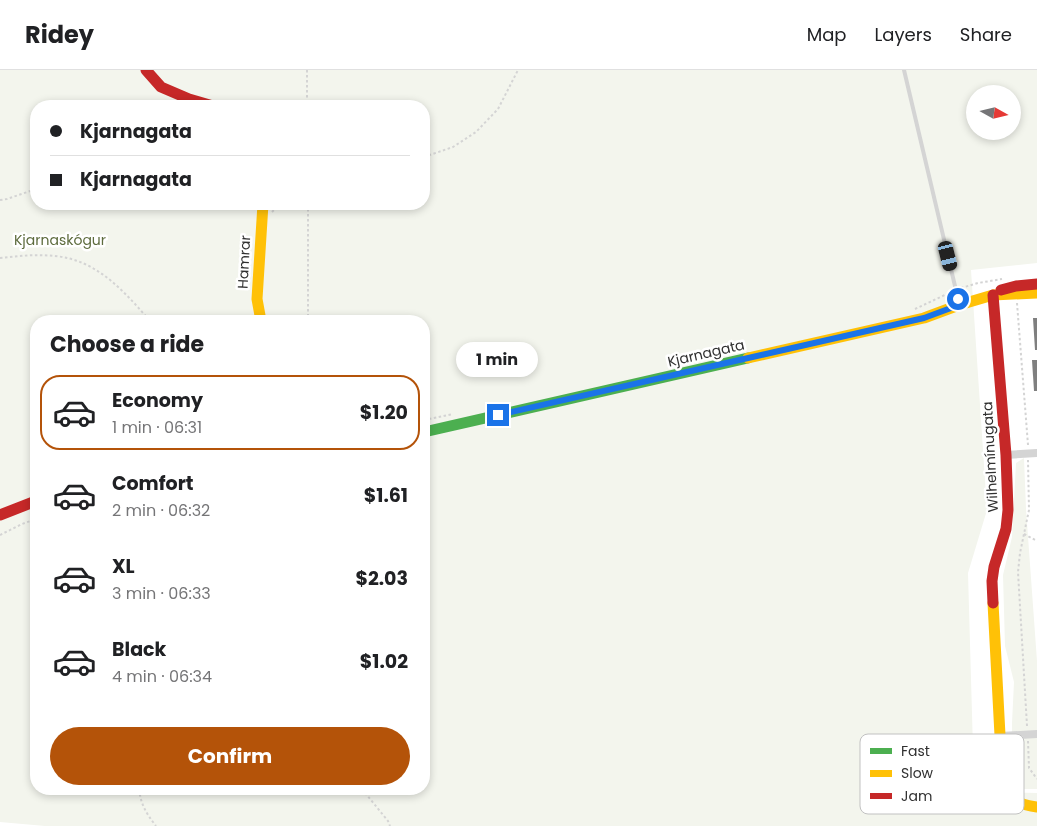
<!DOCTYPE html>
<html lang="en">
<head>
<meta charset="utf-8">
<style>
  :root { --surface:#fff; --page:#f2f2f2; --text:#202124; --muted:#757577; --line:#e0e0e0; --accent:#b45309 }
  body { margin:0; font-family:Poppins,sans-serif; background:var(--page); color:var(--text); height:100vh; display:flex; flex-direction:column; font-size:19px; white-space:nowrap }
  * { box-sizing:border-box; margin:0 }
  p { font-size:16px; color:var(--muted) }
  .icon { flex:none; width:28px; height:28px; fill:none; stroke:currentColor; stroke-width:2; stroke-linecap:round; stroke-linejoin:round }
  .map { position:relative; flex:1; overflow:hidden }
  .sheet { position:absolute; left:30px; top:245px; width:400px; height:480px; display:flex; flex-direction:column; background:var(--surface); border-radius:20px; box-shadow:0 2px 8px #0003 }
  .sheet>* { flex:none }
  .hud { position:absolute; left:30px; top:30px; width:400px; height:110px; border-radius:20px; box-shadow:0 2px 8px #0003; display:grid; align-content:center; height:110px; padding:0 20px; background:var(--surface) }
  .needle { width:32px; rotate:98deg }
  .fabs { position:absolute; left:966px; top:15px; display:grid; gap:10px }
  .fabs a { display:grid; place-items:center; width:55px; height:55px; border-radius:50%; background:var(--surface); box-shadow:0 2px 8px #0003; font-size:25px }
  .end { position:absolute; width:22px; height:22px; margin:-11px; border:6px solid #1a73e8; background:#fff; box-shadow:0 0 0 2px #fff }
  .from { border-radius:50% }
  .bubble { position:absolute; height:35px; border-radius:18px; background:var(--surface); box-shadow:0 2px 8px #0003; font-size:16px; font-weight:700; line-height:35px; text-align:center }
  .car { position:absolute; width:15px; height:30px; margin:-15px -8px; border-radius:6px; box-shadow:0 0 4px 1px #0007; background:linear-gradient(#222 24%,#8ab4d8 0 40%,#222 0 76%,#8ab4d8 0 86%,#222 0) }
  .hud b { display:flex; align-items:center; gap:18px; height:48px; font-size:19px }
  .hud b+b { border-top:1px solid var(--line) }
  .hud i { width:12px; height:12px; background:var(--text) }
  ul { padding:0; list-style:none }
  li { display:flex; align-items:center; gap:15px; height:75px; margin:0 10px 8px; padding:0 10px; border:2px solid transparent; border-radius:20px }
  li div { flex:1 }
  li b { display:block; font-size:19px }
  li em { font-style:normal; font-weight:700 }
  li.selected { border-color:var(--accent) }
  li>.icon { width:45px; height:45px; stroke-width:1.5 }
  h2 { padding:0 20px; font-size:22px; line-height:60px }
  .action { display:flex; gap:10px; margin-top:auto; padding:10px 20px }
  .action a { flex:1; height:58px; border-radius:30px; background:var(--accent); color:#fff; font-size:20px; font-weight:700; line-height:58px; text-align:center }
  header { display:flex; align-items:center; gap:30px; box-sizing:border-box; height:70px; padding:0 25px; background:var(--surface); border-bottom:1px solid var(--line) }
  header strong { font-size:24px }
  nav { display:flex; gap:28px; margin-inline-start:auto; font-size:18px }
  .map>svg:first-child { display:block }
  .green { fill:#f3f5ed; fill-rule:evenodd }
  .building { fill:#7f7f7f }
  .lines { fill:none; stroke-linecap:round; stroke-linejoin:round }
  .path { stroke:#d4d4d4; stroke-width:2; stroke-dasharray:2.5 2.5; stroke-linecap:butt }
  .lane { stroke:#d4d4d4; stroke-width:4 }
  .street { stroke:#d4d4d4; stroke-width:8 }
  .fast { stroke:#4caf50; stroke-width:11 }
  .slow { stroke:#ffc107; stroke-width:11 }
  .jam { stroke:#c62828; stroke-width:11 }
  .route { stroke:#1a73e8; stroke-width:6 }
  .labels { text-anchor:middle; stroke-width:5; stroke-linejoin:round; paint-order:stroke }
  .park-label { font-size:14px; fill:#5d6b3d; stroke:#fff }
  .street-label { font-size:14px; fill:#303030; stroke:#fff }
  .key { fill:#fff; stroke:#c1c1c1; stroke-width:1 }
  .key-label { font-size:14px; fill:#303030 }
</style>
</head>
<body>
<header>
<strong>Ridey</strong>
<nav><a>Map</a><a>Layers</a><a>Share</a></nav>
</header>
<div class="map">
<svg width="1037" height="756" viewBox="0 0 1037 756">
  <rect width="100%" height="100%" fill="#fff"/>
  <!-- green -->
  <g class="green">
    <path d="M0 0H1037V193L971 200 987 440 968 503 973 679 999 722 1037 723V756H45L0 752ZM975 24H1012V61H975ZM36 36H424V134H36ZM36 251H424V719H36Z"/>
    <polygon points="1024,388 1026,439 1037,591 1037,719 1024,719 1012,694 1012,653 1014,612 1005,576 1003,505 1012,467 1016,393"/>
  </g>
  <!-- building -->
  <g class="building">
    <polygon points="1033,248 1037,248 1037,280 1035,280"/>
    <polygon points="1032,290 1037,290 1037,321 1034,321"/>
  </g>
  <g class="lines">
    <!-- path -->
    <g class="path">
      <polyline points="307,0 307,36"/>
      <polyline points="424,87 453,77 476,62 498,39 518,0"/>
      <polyline points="0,130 7,129 36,119"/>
      <polyline points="308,134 308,251"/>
      <polyline points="272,142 278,136 284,134"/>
      <path d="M0 188C18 186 36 184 54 186 96 189 124 221 150 251"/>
      <polyline points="961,218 978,213 1002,209"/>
      <polyline points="1017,233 1028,375"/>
      <polyline points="915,239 949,223"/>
      <polyline points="424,350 453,344"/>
      <polyline points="1024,464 1037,471"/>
      <polyline points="0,465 22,454 36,449"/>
      <polyline points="1027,656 1018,502 1020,483 1029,440 1028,390"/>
      <polyline points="1028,671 1029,698 1037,709"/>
      <path d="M139 719C141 735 146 743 156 756"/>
      <polyline points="362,719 388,751 390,756"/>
    </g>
    <!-- lane -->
    <polyline class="lane" points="904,0 959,233"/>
    <!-- street -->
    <g class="street">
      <polyline points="1006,385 1037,383"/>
      <polyline points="1001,666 1037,664"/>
    </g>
    <!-- fast -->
    <polyline class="fast" points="424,362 748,288"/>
    <!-- slow -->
    <g class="slow">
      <polyline points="261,251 257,229 263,134"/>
      <polyline points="748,288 924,248 959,235 993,225 1037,223"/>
      <path d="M993 533 1002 703C1006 727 1013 734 1037 737"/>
    </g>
    <!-- jam -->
    <g class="jam">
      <polyline points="146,0 161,17 189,29 213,36"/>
      <polyline points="1001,220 1016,216 1037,214"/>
      <polyline points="993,225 1006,385 1008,440 1006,459 994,497 992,511 993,533"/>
      <polyline points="0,445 36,431"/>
    </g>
  </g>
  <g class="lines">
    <!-- route -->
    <polyline class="route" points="498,345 924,248 959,235 958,229"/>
  </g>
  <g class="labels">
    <!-- park labels -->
    <g class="park-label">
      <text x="60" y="175">Kjarnaskógur</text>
    </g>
    <!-- street labels -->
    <g class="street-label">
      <text transform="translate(244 192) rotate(-87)" y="5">Hamrar</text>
      <text transform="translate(706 283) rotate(-13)" y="5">Kjarnagata</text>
      <text transform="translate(990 387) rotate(-93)" y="5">Wilhelmínugata</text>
    </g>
  </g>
  <!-- legend -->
  <rect x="860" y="664" width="164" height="80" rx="8" class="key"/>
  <rect x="870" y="678" width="22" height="6" fill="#4caf50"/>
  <rect x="870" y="700" width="22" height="7" fill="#ffc107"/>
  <rect x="870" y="723" width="22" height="6" fill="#c62828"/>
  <g class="key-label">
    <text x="901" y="686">Fast</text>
    <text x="901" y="708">Slow</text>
    <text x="901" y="731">Jam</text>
  </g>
</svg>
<div class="fabs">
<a><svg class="needle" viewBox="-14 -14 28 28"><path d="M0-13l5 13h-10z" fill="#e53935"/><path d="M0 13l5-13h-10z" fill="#757577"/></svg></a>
</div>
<i class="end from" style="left:958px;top:229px"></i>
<i class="end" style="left:498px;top:345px"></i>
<div class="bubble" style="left:456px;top:272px;width:82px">1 min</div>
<i class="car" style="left:948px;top:186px;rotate:166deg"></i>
<div class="hud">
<b><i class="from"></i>Kjarnagata</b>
<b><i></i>Kjarnagata</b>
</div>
<section class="sheet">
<h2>Choose a ride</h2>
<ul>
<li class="selected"><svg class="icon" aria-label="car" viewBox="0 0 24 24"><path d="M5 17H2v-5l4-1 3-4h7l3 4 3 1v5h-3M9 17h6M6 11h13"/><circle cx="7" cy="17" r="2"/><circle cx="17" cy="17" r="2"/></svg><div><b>Economy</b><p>1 min · 06:31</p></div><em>$1.20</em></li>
<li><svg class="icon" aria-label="car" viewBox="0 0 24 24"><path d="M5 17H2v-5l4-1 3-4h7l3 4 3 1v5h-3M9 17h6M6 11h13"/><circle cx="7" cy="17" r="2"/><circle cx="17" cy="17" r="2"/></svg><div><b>Comfort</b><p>2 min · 06:32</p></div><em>$1.61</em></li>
<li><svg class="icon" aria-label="car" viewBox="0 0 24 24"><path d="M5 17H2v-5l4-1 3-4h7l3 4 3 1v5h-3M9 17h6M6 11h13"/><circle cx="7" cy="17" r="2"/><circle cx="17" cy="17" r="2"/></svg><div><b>XL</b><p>3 min · 06:33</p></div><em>$2.03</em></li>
<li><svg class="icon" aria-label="car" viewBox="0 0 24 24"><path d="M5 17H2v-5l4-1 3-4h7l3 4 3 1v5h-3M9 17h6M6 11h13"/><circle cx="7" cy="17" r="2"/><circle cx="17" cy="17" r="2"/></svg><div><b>Black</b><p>4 min · 06:34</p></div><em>$1.02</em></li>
</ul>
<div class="action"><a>Confirm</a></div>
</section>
</div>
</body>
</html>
